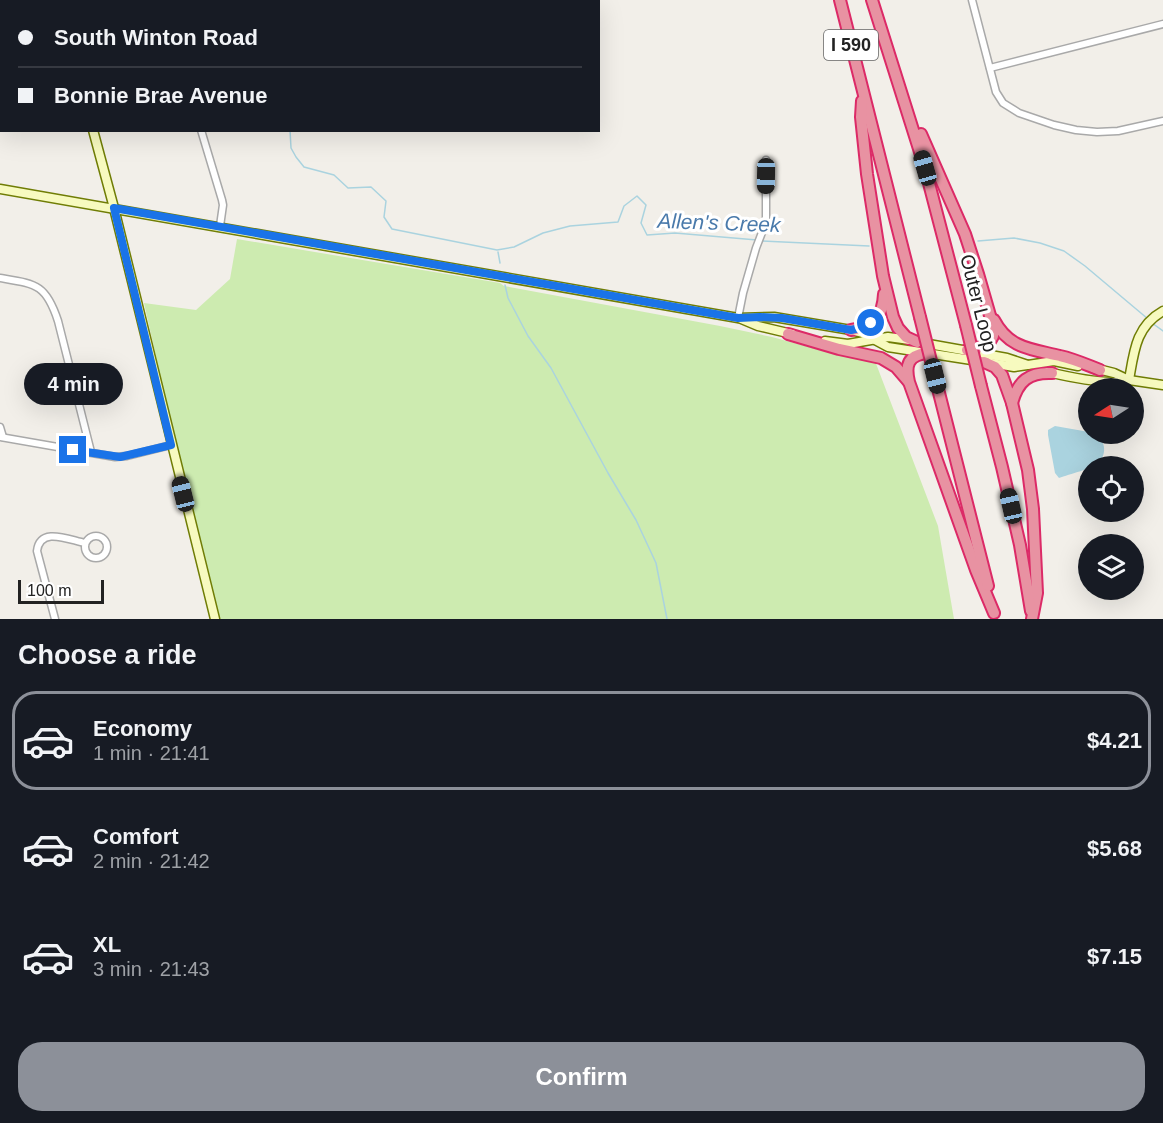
<!DOCTYPE html>
<html lang="en">
<head>
<meta charset="utf-8">
<style>
  :root { --surface:#171b24; --page:#242831; --text:#f1f3f6; --muted:#9ea1a6; --line:#363941; --accent:#8c9099 }
  body { margin:0; font-family:Helvetica,sans-serif; background:var(--page); color:var(--text); height:100vh; display:flex; flex-direction:column; font-size:22px; white-space:nowrap }
  * { box-sizing:border-box; margin:0 }
  p { font-size:20px; color:var(--muted) }
  .icon { flex:none; width:33px; height:33px; fill:none; stroke:currentColor; stroke-width:2; stroke-linecap:round; stroke-linejoin:round }
  .map { position:relative; height:619px; overflow:hidden }
  .side { display:flex; flex-direction:column; background:var(--surface); flex:1 }
  .side>* { flex:none }
  .top-card { position:absolute; left:0px; top:0px; width:600px; height:132px; box-shadow:0 6px 24px #0002; display:grid; align-content:center; height:132px; padding:0 18px; background:var(--surface) }
  .needle { width:39px; rotate:258deg }
  .tools { position:absolute; left:1078px; top:378px; display:grid; gap:12px }
  .tools a { display:grid; place-items:center; width:66px; height:66px; border-radius:50%; background:var(--surface); box-shadow:0 6px 24px #0002; font-size:30px }
  .scale { position:absolute; left:18px; bottom:15px; width:86px; box-sizing:border-box; padding-left:6px; border:3px solid #222; border-top:0; font-size:16px; line-height:21px; white-space:nowrap; color:#222; -webkit-text-stroke:4px #fff; paint-order:stroke }
  .end { position:absolute; width:27px; height:27px; margin:-14px; border:8px solid #1a73e8; background:#fff; box-shadow:0 0 0 3px #fff }
  .from { border-radius:50% }
  .bubble { position:absolute; height:42px; border-radius:21px; background:var(--surface); box-shadow:0 6px 24px #0002; font-size:20px; font-weight:800; line-height:42px; text-align:center }
  .car { position:absolute; width:18px; height:36px; margin:-18px -9px; border-radius:8px; box-shadow:0 0 4px 2px #0007; background:linear-gradient(#222 24%,#8ab4d8 0 40%,#222 0 76%,#8ab4d8 0 86%,#222 0) }
  .top-card b { display:flex; align-items:center; gap:21px; height:57px; font-size:22px }
  .top-card b+b { border-top:2px solid var(--line) }
  .top-card i { width:15px; height:15px; background:var(--text) }
  ul { padding:0; list-style:none }
  li { display:flex; align-items:center; gap:18px; height:99px; margin:0 12px 9px; padding:0 6px; border:3px solid transparent; border-radius:24px }
  li div { flex:1 }
  li b { display:block; font-size:22px }
  li em { font-style:normal; font-weight:800 }
  li.active { border-color:var(--accent) }
  li>.icon { width:54px; height:54px; stroke-width:1.5 }
  h2 { padding:0 18px; font-size:27px; line-height:72px }
  .action { display:flex; gap:12px; margin-top:auto; padding:12px 18px }
  .action a { flex:1; height:69px; border-radius:24px; background:var(--accent); color:#fff; font-size:24px; font-weight:800; line-height:69px; text-align:center }
  .map>svg:first-child { display:block }
  .grass { fill:#cdebb0 }
  .water { fill:#aad3df }
  .lines { fill:none; stroke-linecap:round; stroke-linejoin:round }
  .stream { stroke:#aad3df; stroke-width:1.5 }
  .street-casing { stroke:#a9a9a9; stroke-width:9 }
  .secondary-casing { stroke:#707d05; stroke-width:11 }
  .highway-casing { stroke:#dc2a67; stroke-width:14 }
  .street { stroke:#fff; stroke-width:6 }
  .secondary { stroke:#f7fabf; stroke-width:8 }
  .highway { stroke:#e892a2; stroke-width:10 }
  .highway-bridge-casing { stroke:#dc2a67; stroke-width:14; stroke-linecap:butt }
  .highway-bridge { stroke:#e892a2; stroke-width:10 }
  .route { stroke:#1a73e8; stroke-width:8 }
  .labels { text-anchor:middle; stroke-width:6; stroke-linejoin:round; paint-order:stroke }
  .shield { fill:#fff; stroke:#646464; stroke-width:1.5 }
  .shield-label { font-size:18px; font-weight:bold; fill:#222 }
  .street-label { font-size:20px; fill:#222; stroke:#fff }
  .water-label { font-size:21px; font-style:italic; fill:#4a7aab; stroke:#fff }
</style>
</head>
<body>
<div class="map">
<svg width="1163" height="619" viewBox="0 0 1163 619">
  <rect width="100%" height="100%" fill="#f2efe9"/>
  <!-- grass -->
  <polygon class="grass" points="237,239 500,283 504,286 720,326 772,337 820,350 875,361 938,526 954,619 220,619 166,401 144,303 196,310 230,279"/>
  <!-- water -->
  <path class="water" d="M1055 426 1089 432V434C1104 434 1109 452 1099 462 1093 469 1069 474 1059 478L1055 473 1048 435V430Z"/>
  <g class="lines">
    <!-- stream -->
    <g class="stream">
      <polyline points="241,2 241,0"/>
      <polyline points="290,130 291,148 296,157 304,167 334,175 348,188 371,187 386,201 384,217 392,229 497,250 514,247 543,233 570,226 618,222 624,206 637,196 646,205 641,223 647,235 675,233 757,240"/>
      <polyline points="762,241 869,246"/>
      <polyline points="978,241 1014,238 1040,243 1064,251 1085,266 1148,319"/>
      <polyline points="498,252 500,263"/>
      <polyline points="505,285 508,298 528,336 551,368 608,473 636,520 656,563 667,619"/>
      <polyline points="1152,323 1163,331"/>
    </g>
    <defs>
      <g id="street">
        <polyline points="154,0 157,2"/>
        <polyline points="352,0 352,2"/>
        <polyline points="360,0 363,2"/>
        <polyline points="972,0 996,92 1003,103 1019,113 1054,125 1076,130 1097,132 1118,131 1163,121"/>
        <polyline points="134,2 139,0"/>
        <polyline points="0,41 2,42"/>
        <polyline points="990,68 1163,24"/>
        <polyline points="201,130 222,200 223,205 220,226"/>
        <path d="M0 278C36 284 46 284 58 321L91 452"/>
        <polyline points="738,318 743,293 756,248 766,222 766,160"/>
        <polyline points="0,427 3,437"/>
        <polyline points="0,437 115,457 127,456 171,445"/>
        <circle cx="96" cy="547" r="11"/>
        <path d="M55 619 37 551C40 526 69 540 85 543"/>
      </g>
      <g id="secondary">
        <polyline points="59,0 59,2"/>
        <polyline points="93,130 114,208 215,619"/>
        <polyline points="0,189 738,318 774,317 851,330 862,333 888,347 978,361"/>
        <polyline points="739,318 758,326 792,334"/>
        <polyline points="825,341 848,344 888,337 910,340"/>
        <polyline points="923,343 1007,358 1028,365"/>
        <polyline points="991,363 1014,367 1054,361 1078,366"/>
        <polyline points="1094,368 1114,373 1129,380 1163,385"/>
        <path d="M1048 372C1069 377 1109 386 1129 380"/>
        <path d="M1129 380C1134 351 1136 326 1163 311"/>
      </g>
      <g id="highway">
        <polyline points="840,0 920,317"/>
        <polyline points="872,0 925,168 966,325"/>
        <polyline points="862,101 861,117 867,174 883,276 893,317 898,328 906,337 917,342"/>
        <polyline points="921,134 965,234 978,274 993,326 993,336 989,343 981,347 967,350"/>
        <path d="M994 320C1009 349 1032 349 1060 356 1074 359 1087 365 1100 370"/>
        <path d="M851 330C873 327 883 317 884 294"/>
        <polyline points="788,334 839,349 881,358 896,367 908,381"/>
        <path d="M927 353C908 355 905 365 909 382L976 570 994 613"/>
        <polyline points="984,362 995,367 1002,375 1012,403 1028,470 1033,509 1037,593 1032,619"/>
        <polyline points="935,377 988,586"/>
        <polyline points="981,386 1002,467 1020,545 1031,611"/>
        <path d="M1012 403C1018 381 1029 372 1052 373"/>
      </g>
    </defs>
    <!-- street casing -->
    <use href="#street" class="street-casing"/>
    <!-- secondary casing -->
    <use href="#secondary" class="secondary-casing"/>
    <!-- highway casing -->
    <use href="#highway" class="highway-casing"/>
    <!-- street -->
    <use href="#street" class="street"/>
    <!-- secondary -->
    <use href="#secondary" class="secondary"/>
    <!-- highway -->
    <use href="#highway" class="highway"/>
    <defs>
      <g id="highway-bridge">
        <polyline points="920,317 935,377"/>
        <polyline points="966,325 981,386"/>
      </g>
    </defs>
    <!-- highway-bridge casing -->
    <use href="#highway-bridge" class="highway-bridge-casing"/>
    <!-- highway-bridge -->
    <use href="#highway-bridge" class="highway-bridge"/>
  </g>
  <g class="lines">
    <!-- route -->
    <polyline class="route" points="73,450 120,457 171,445 114,208 738,318 760,317 782,318 851,330 864,327 871,323"/>
  </g>
  <g class="labels">
    <!-- shield labels -->
    <rect class="shield" x="824" y="30" width="54" height="30" rx="4.5"/>
    <g class="shield-label">
      <text x="851" y="51">I 590</text>
    </g>
    <!-- street labels -->
    <g class="street-label">
      <text transform="translate(979 303) rotate(76)" y="7">Outer Loop</text>
    </g>
    <!-- water labels -->
    <g class="water-label">
      <text transform="translate(719 223) rotate(2)" y="7">Allen's Creek</text>
    </g>
  </g>
</svg>
<div class="tools">
<a><svg class="needle" viewBox="-14 -14 28 28"><path d="M0-13l5 13h-10z" fill="#e53935"/><path d="M0 13l5-13h-10z" fill="#9ea1a6"/></svg></a>
<a><svg class="icon" aria-label="locate" viewBox="0 0 24 24"><circle cx="12" cy="12" r="6"/><path d="M12 2v4M12 18v4M2 12h4M18 12h4"/></svg></a>
<a><svg class="icon" aria-label="layers" viewBox="0 0 24 24"><path d="M12 4l9 5-9 5-9-5zM3 14l9 5 9-5"/></svg></a>
</div>
<div class="scale">100 m</div>
<i class="end from" style="left:871px;top:323px"></i>
<i class="end" style="left:73px;top:450px"></i>
<div class="bubble" style="left:24px;top:363px;width:99px">4 min</div>
<i class="car" style="left:925px;top:168px;rotate:344deg"></i>
<i class="car" style="left:766px;top:176px;rotate:181deg"></i>
<i class="car" style="left:935px;top:376px;rotate:166deg"></i>
<i class="car" style="left:183px;top:494px;rotate:346deg"></i>
<i class="car" style="left:1011px;top:506px;rotate:347deg"></i>
<div class="top-card">
<b><i class="from"></i>South Winton Road</b>
<b><i></i>Bonnie Brae Avenue</b>
</div>
</div>
<section class="side">
<h2>Choose a ride</h2>
<ul>
<li class="active"><svg class="icon" aria-label="car" viewBox="0 0 24 24"><path d="M5 17H2v-5l4-1 3-4h7l3 4 3 1v5h-3M9 17h6M6 11h13"/><circle cx="7" cy="17" r="2"/><circle cx="17" cy="17" r="2"/></svg><div><b>Economy</b><p>1 min · 21:41</p></div><em>$4.21</em></li>
<li><svg class="icon" aria-label="car" viewBox="0 0 24 24"><path d="M5 17H2v-5l4-1 3-4h7l3 4 3 1v5h-3M9 17h6M6 11h13"/><circle cx="7" cy="17" r="2"/><circle cx="17" cy="17" r="2"/></svg><div><b>Comfort</b><p>2 min · 21:42</p></div><em>$5.68</em></li>
<li><svg class="icon" aria-label="car" viewBox="0 0 24 24"><path d="M5 17H2v-5l4-1 3-4h7l3 4 3 1v5h-3M9 17h6M6 11h13"/><circle cx="7" cy="17" r="2"/><circle cx="17" cy="17" r="2"/></svg><div><b>XL</b><p>3 min · 21:43</p></div><em>$7.15</em></li>
</ul>
<div class="action"><a>Confirm</a></div>
</section>
</body>
</html>
